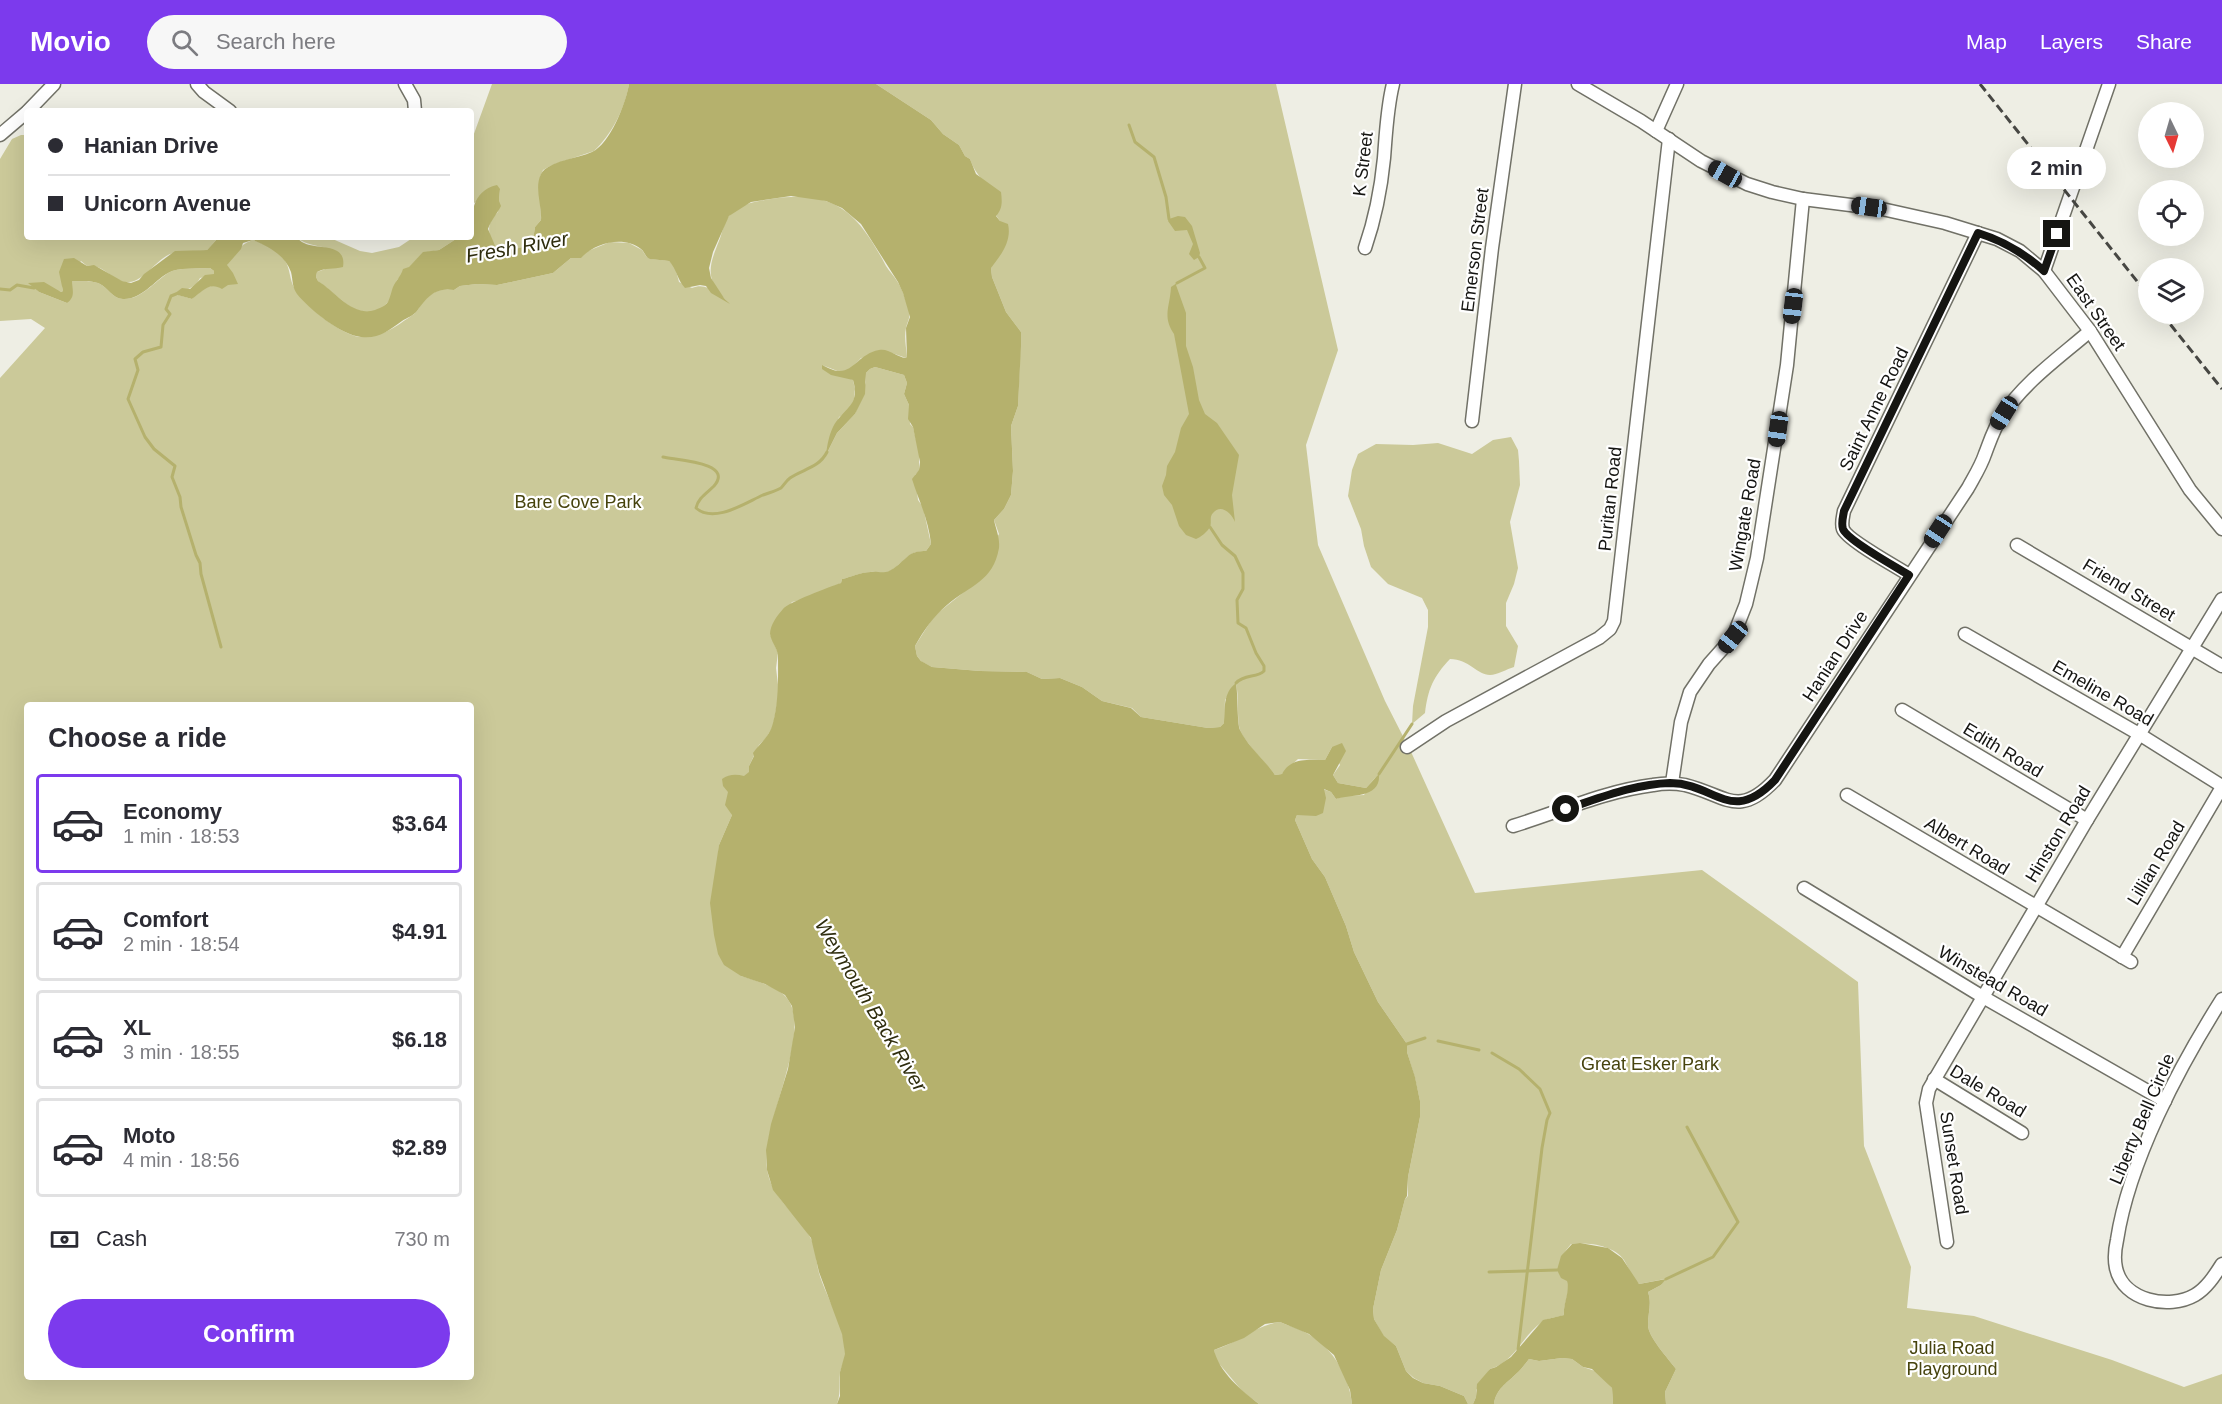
<!DOCTYPE html>
<html lang="en">
<head>
<meta charset="utf-8">
<style>
  :root { --surface:#fff; --page:#f7f7f7; --text:#2b2b33; --muted:#7c7c81; --line:#e1e1e2; --accent:#7c3aed }
  body { margin:0; font-family:Arial,sans-serif; background:var(--page); color:var(--text); height:100vh; display:flex; flex-direction:column; font-size:22px; white-space:nowrap }
  * { box-sizing:border-box; margin:0 }
  p { font-size:20px; color:var(--muted) }
  .icon { flex:none; width:33px; height:33px; fill:none; stroke:currentColor; stroke-width:2; stroke-linecap:round; stroke-linejoin:round }
  .map { position:relative; flex:1; overflow:hidden }
  .drawer { position:absolute; left:24px; top:618px; width:450px; height:678px; display:flex; flex-direction:column; background:var(--surface); border-radius:6px; box-shadow:0 6px 24px #0002 }
  .drawer>* { flex:none }
  .top-card { position:absolute; left:24px; top:24px; width:450px; height:132px; border-radius:6px; box-shadow:0 6px 24px #0002; display:grid; align-content:center; height:132px; padding:0 24px; background:var(--surface) }
  .needle { width:39px; rotate:175deg }
  .fabs { position:absolute; left:2138px; top:18px; display:grid; gap:12px }
  .fabs a { display:grid; place-items:center; width:66px; height:66px; border-radius:50%; background:var(--surface); box-shadow:0 6px 24px #0002; font-size:30px }
  .end { position:absolute; width:27px; height:27px; margin:-14px; border:8px solid #151512; background:#fff; box-shadow:0 0 0 3px #fff }
  .from { border-radius:50% }
  .bubble { position:absolute; height:42px; border-radius:21px; background:var(--surface); box-shadow:0 6px 24px #0002; font-size:20px; font-weight:700; line-height:42px; text-align:center }
  .car { position:absolute; width:18px; height:36px; margin:-18px -9px; border-radius:8px; box-shadow:0 0 4px 2px #0007; background:linear-gradient(#222 24%,#8ab4d8 0 40%,#222 0 76%,#8ab4d8 0 86%,#222 0) }
  .top-card b { display:flex; align-items:center; gap:21px; height:57px; font-size:22px }
  .top-card b+b { border-top:2px solid var(--line) }
  .top-card i { width:15px; height:15px; background:var(--text) }
  ul { padding:0; list-style:none }
  li { display:flex; align-items:center; gap:18px; height:99px; margin:0 12px 9px; padding:0 12px; border:3px solid var(--line); border-radius:6px }
  li div { flex:1 }
  li b { display:block; font-size:22px }
  li em { font-style:normal; font-weight:700 }
  li.active { border-color:var(--accent) }
  li>.icon { width:54px; height:54px; stroke-width:1.5 }
  h2 { padding:0 24px; font-size:27px; line-height:72px }
  .pay { display:flex; align-items:center; gap:15px; height:66px; padding:0 24px; font-size:22px }
  .pay p { margin-inline-start:auto }
  .action { display:flex; gap:12px; margin-top:auto; padding:12px 24px }
  .action a { flex:1; height:69px; border-radius:36px; background:var(--accent); color:#fff; font-size:24px; font-weight:700; line-height:69px; text-align:center }
  header { display:flex; align-items:center; gap:36px; box-sizing:border-box; height:84px; padding:0 30px; background:var(--accent); color:#fff }
  header strong { font-size:28px }
  nav { display:flex; gap:33px; margin-inline-start:auto; font-size:21px }
  .search { width:420px; height:54px; background:var(--page); display:flex; align-items:center; gap:15px; box-sizing:border-box; padding:0 21px; border-radius:33px; color:var(--muted); font-size:22px }
  .map>svg:first-child { display:block }
  .green { fill:#cbc999; fill-rule:evenodd }
  .water { fill:#b5b16d }
  .lines { fill:none; stroke-linecap:round; stroke-linejoin:round }
  .stream { stroke:#b5b16d; stroke-width:3 }
  .minor-casing { stroke:#717167; stroke-width:15 }
  .minor { stroke:#fff; stroke-width:12 }
  .rail { stroke:#474743; stroke-width:3; stroke-dasharray:9 4.5; stroke-linecap:butt }
  .route { stroke:#151512; stroke-width:8 }
  .labels { text-anchor:middle; stroke-width:4.5; stroke-linejoin:round; paint-order:stroke }
  .street-label { font-size:18px; fill:#151512; stroke:#fff }
  .park-label { font-size:18px; fill:#46430d; stroke:#fff }
  .water-label { font-size:20px; font-style:italic; fill:#2f2d0e; stroke:#fff }
</style>
</head>
<body>
<header>
<strong>Movio</strong>
<div class="search"><svg class="icon" aria-label="search" viewBox="0 0 24 24"><circle cx="10" cy="10" r="6"/><path d="M15 15l6 6"/></svg>Search here</div>
<nav><a>Map</a><a>Layers</a><a>Share</a></nav>
</header>
<div class="map">
<svg width="2222" height="1320" viewBox="0 0 2222 1320">
  <rect width="100%" height="100%" fill="#eeeee4"/>
  <!-- green -->
  <g class="green">
    <path d="M492 0H629C625 24 612 50 594 67L552 81 543 86 540 93 541 136 535 143 533 156C523 165 510 168 496 165 488 151 485 140 498 128L500 105 474 119 471 126V58Z"/>
    <path d="M876 0H1276L1338 266 1306 361 1318 461 1385 617 1412 670 1475 809 1702 786 1858 898 1864 1062 1911 1183 1907 1224 1974 1232 2112 1276 2184 1303 2222 1290V1320H1666L1665 1308 1676 1285C1668 1274 1648 1253 1648 1241 1648 1228 1652 1220 1648 1208L1661 1201 1665 1195 1639 1200C1632 1194 1629 1184 1624 1176 1614 1161 1588 1158 1571 1160 1551 1184 1567 1179 1568 1203 1569 1212 1563 1221 1564 1231 1558 1233 1547 1234 1542 1238 1522 1252 1515 1278 1490 1285L1476 1306V1313L1473 1320H1468L1464 1312 1440 1302 1423 1299 1414 1294 1406 1287 1396 1262 1384 1253 1374 1235 1373 1225 1381 1186 1397 1146 1405 1115 1408 1112V1093L1420 1033V1017L1415 994 1407 968V960L1378 918 1354 868 1346 842 1325 793 1312 775 1295 736 1297 731H1305L1323 705 1331 708 1336 715 1344 712 1364 711 1376 693 1366 704 1338 699 1333 691 1340 681 1332 663 1325 676 1298 675 1282 690 1275 691C1267 679 1241 656 1239 642 1237 628 1239 613 1236 599L1225 616 1224 639 1220 643 1208 644 1141 633 1132 624 1102 617 1082 603 1060 594 1042 595 1027 588 980 587 932 583 922 578 917 572 915 562 934 532 964 508 999 450 994 436 1004 425 1011 411 1013 387 1011 342 1018 322 1021 248 1006 228 992 193 991 184 1000 137C990 125 990 109 982 96 976 87 974 86 970 75L965 72 959 61 943 50 931 36Z"/>
    <path d="M21 51H27V153H219L207 166C196 167 181 167 170 170 157 175 143 198 129 198 113 199 104 179 87 182L81 177 62 201 63 207 61 208 29 199 39 208 67 219 72 197C81 198 92 196 100 200 108 204 113 215 123 215 141 216 154 198 168 189 178 183 198 185 210 184L214 187V191L200 194C195 204 186 206 175 210L192 215 206 203 217 201C225 184 234 162 253 156 264 160 277 166 284 175 291 185 289 196 295 205 303 220 343 253 361 253 385 252 395 243 414 230 418 227 419 223 422 219 430 208 441 204 454 206L460 202 477 200 497 201 553 189 571 174 610 158 629 159 642 166 646 172 651 175 669 177 675 183 679 198 692 204C707 198 716 209 728 218 705 196 708 184 719 157 722 150 724 138 729 132 739 120 757 117 771 115 835 105 858 129 886 182 889 187 894 192 897 197 903 206 906 217 909 227 911 233 907 238 906 244 904 253 906 263 907 272L906 274 892 269 861 274 850 286 840 288 822 281 853 296 855 305 854 315 848 328 839 333 827 369 837 349 855 330 866 298V289L870 285 875 283 904 291 907 299 904 310 909 321 910 340 913 343 919 368V387L915 391 918 416 923 423 931 460 926 467C905 466 903 483 885 489 879 490 876 487 871 488 862 488 851 493 842 495L841 499 805 515 792 518 770 550 778 569 776 584 779 609 773 642 766 654 759 661 749 682 750 688 728 708 732 731 719 761 718 775 741 892C754 896 778 903 786 913 815 946 760 1041 767 1085 771 1114 797 1129 810 1153 816 1163 816 1178 819 1189 827 1216 846 1242 845 1271 845 1277 841 1283 840 1289 839 1299 841 1309 837 1320H0V294L45 244 31 235 0 237V75L12 55ZM27 621H471V1293H27Z"/>
    <path d="M296 153H328L360 167 372 169 399 163 414 153H459L439 166 423 169 397 196 391 214 383 224 371 228 354 226 318 197 316 193 317 188 328 184 333 167C320 160 308 163 296 153Z"/>
    <path d="M1511 353 1518 366 1519 377 1520 401 1510 438 1518 484 1514 500 1506 519V542L1518 562 1514 583C1507 585 1497 591 1490 591 1477 591 1469 575 1450 575 1433 593 1428 605 1425 629L1412 640 1413 622 1428 543V526L1422 514 1388 500 1371 483 1364 462 1361 445 1348 412 1352 386 1358 370 1376 360 1413 361 1438 359 1472 370 1493 356Z"/>
    <path d="M1280 1238C1289 1242 1301 1245 1310 1251 1334 1266 1349 1292 1352 1320H1259L1243 1308 1216 1276 1214 1266C1238 1259 1256 1241 1280 1238Z"/>
    <path d="M1562 1274 1572 1275 1583 1283 1598 1288 1612 1304 1613 1320H1494C1496 1305 1506 1300 1516 1290 1521 1286 1525 1280 1529 1275L1539 1277Z"/>
  </g>
  <!-- water -->
  <g class="water">
    <path d="M629 0H876L931 36 943 50 959 61 965 72 970 75 976 90 1001 108C1002 117 1003 124 996 132L1000 137 1008 140C1012 157 1001 171 991 184L992 193 1006 228 1021 248V262L1018 322 1011 342 1013 387 1011 411 1004 425 994 436C996 446 1000 453 999 464 993 498 970 501 947 521 933 533 924 546 915 562L917 572 921 577 932 583 980 587 1027 588 1042 595 1060 594 1082 603 1102 617 1131 624 1141 633 1208 644 1220 643 1224 639C1225 624 1223 609 1236 599 1238 610 1237 639 1240 646 1249 664 1264 675 1275 691L1282 690C1291 673 1309 676 1325 676L1332 663 1342 659 1346 667 1333 691 1338 699 1366 704 1379 690C1381 715 1351 710 1336 715L1331 708 1324 705 1326 714 1323 729 1316 732 1297 731 1295 736 1312 775 1325 793 1346 842 1354 868 1378 918 1407 960V968L1415 993 1420 1017V1033L1408 1093 1407 1112 1405 1115 1397 1146 1381 1186 1373 1225 1374 1235 1384 1252 1396 1262 1406 1287 1413 1294 1423 1299 1440 1302 1464 1312 1468 1320H1352L1350 1306 1334 1271 1309 1250 1280 1238 1265 1240 1244 1254 1214 1266C1219 1288 1242 1307 1259 1320H837L840 1312V1288L845 1270 842 1250 819 1188 811 1154 773 1106 767 1086 766 1066 771 1040 788 985 795 943 792 922 785 911 765 900 741 892 724 881 718 870 714 851 710 819 719 761 732 731 725 721 728 708 723 702 722 695C729 690 736 690 744 692L749 688V682L754 672 753 669C760 659 770 652 773 639 779 616 778 594 778 571 777 564 771 557 770 550 770 541 777 532 783 525 789 518 829 503 841 499L842 495C851 493 861 488 871 488 878 487 882 490 889 487 905 479 906 466 926 467L931 460C929 437 919 417 912 395L919 386 920 378 913 343 908 335 909 321 904 310 907 299 904 291 875 283 870 285 866 289 865 310 855 330 837 349 826 371C827 362 829 351 833 343 843 324 861 322 853 296L831 291 822 285V281C853 299 853 271 879 266 889 264 896 273 906 274L907 272 906 244 910 233 903 209 898 198 861 140 842 124 826 117 791 112 751 118 729 132 713 168 709 184 711 194 724 214 730 220 711 209 706 202 700 201 685 204C677 196 677 185 669 177 663 176 656 176 650 175 645 173 645 168 641 165 624 151 594 159 581 174H571L553 189 497 201 477 200 460 202 454 206C435 203 427 213 417 227 414 231 407 234 402 237 388 247 379 255 361 253 341 251 309 225 297 210 292 203 293 196 291 188 285 171 268 162 253 156L243 159 241 165 227 181 233 189 238 200 228 201 222 205C209 197 202 208 192 215L174 210 182 204 190 205 205 191 214 190V187L210 184C198 185 178 183 168 189 154 197 141 216 123 215 113 215 108 204 100 200 92 196 81 198 72 197 72 205 76 213 67 219L39 208 28 199 44 198 61 208 63 207 59 188 64 175 74 174 87 182 94 181 122 197 131 199 139 196 144 190 175 167 207 166 219 153H296C299 155 301 158 304 159 317 166 347 158 343 183 333 186 326 183 317 188L316 193 318 197C336 208 352 233 375 226 388 221 388 220 392 206 394 198 401 193 403 185L409 183 423 168 439 166 459 153H471C471 132 471 107 497 101L500 105 499 117 501 122C497 130 491 136 488 145L496 164C509 168 523 165 533 156L535 143 541 136C542 121 534 104 541 90 548 77 579 74 592 68 610 60 626 19 629 0Z"/>
    <polygon points="1178,132 1185,133 1192,142 1200,169 1199,173 1194,176 1189,170 1193,160 1187,146 1175,147 1168,137 1169,135"/>
    <path d="M1177 199 1176 201 1186 229V262L1193 283 1199 316 1205 330 1217 339 1239 371 1232 411 1235 438C1232 430 1221 419 1213 429 1209 433 1212 438 1210 443 1208 447 1200 454 1196 455L1186 451 1179 442 1172 421 1164 411 1162 402 1166 391 1167 382 1175 368 1181 344 1189 330 1174 250C1162 232 1170 223 1171 203Z"/>
    <path d="M1580 1159 1608 1164 1622 1174 1639 1200 1666 1195 1661 1201 1648 1208C1652 1220 1648 1228 1648 1241 1648 1253 1668 1274 1676 1285L1665 1308 1666 1320H1613L1612 1304 1592 1285 1583 1283 1572 1275 1562 1274 1539 1277 1529 1275C1525 1280 1521 1286 1516 1290 1506 1300 1496 1305 1494 1320H1473L1476 1313 1477 1300 1490 1285 1496 1283 1511 1273 1543 1236 1564 1231C1563 1219 1570 1209 1567 1197L1561 1194 1557 1186 1561 1172 1572 1160Z"/>
  </g>
  <g class="lines">
    <!-- stream -->
    <g class="stream">
      <polyline points="1129,41 1135,58 1154,73 1166,113 1169,135"/>
      <polyline points="1177,199 1205,184 1199,173"/>
      <polyline points="0,205 10,206 17,201 34,204"/>
      <polyline points="176,210 171,212 166,225 170,230 163,241 161,263 143,268 135,275 138,286 128,315 145,353 154,365 175,382 172,393 180,413 181,423 196,471 200,479 201,490 221,563"/>
      <path d="M663 373C674 376 735 378 714 402 707 409 698 414 696 424 714 440 745 419 763 411 768 409 776 407 781 404 784 401 786 397 790 394 803 385 819 384 827 368"/>
      <path d="M1210 443 1222 461 1235 472 1243 489V505L1237 516 1238 539 1246 544 1256 569 1264 582V587C1257 594 1244 590 1236 599"/>
      <polyline points="1379,690 1412,640"/>
      <polyline points="1438,957 1479,966"/>
      <polyline points="1407,960 1425,954"/>
      <polyline points="1492,969 1519,985 1540,1005 1550,1029 1547,1036 1542,1064 1518,1266"/>
      <polyline points="1489,1188 1557,1186"/>
      <polyline points="1666,1195 1713,1173 1738,1138 1687,1043"/>
    </g>
    <defs>
      <g id="minor">
        <polyline points="197,0 204,8 230,27"/>
        <polyline points="405,0 414,16 415,27"/>
        <polyline points="1578,0 1641,37 1701,77 1747,100 1772,108 1803,115 1882,125 1945,139 1997,155 2020,167 2044,187 2090,247 2190,406 2222,445"/>
        <polyline points="28,27 54,0"/>
        <polyline points="1656,47 1677,0"/>
        <polyline points="0,51 27,28"/>
        <path d="M1365 164C1375 135 1381 105 1384 74 1386 49 1387 24 1393 0"/>
        <polyline points="2044,187 2109,0"/>
        <polyline points="1472,337 1492,164 1515,0"/>
        <polyline points="2017,461 2222,582"/>
        <path d="M1909 491C1897 483 1847 456 1843 445 1841 439 1843 433 1844 427L1978 149"/>
        <polyline points="1965,550 2139,650 2222,702"/>
        <polyline points="1902,626 2087,736"/>
        <polyline points="1407,663 1446,637 1599,554 1610,545 1614,537 1669,55"/>
        <polyline points="1672,699 1681,638 1690,608 1709,580 1733,553 1746,520 1757,474 1787,281 1803,115"/>
        <polyline points="1847,711 2131,878"/>
        <path d="M1513 742C1559 728 1605 707 1653 701 1664 699 1675 699 1685 701 1726 711 1738 735 1775 696L1968 404C1974 393 1981 382 1985 370 1990 357 1994 344 2002 332 2024 298 2060 273 2090 247"/>
        <polyline points="1804,804 1983,913 2165,1017"/>
        <polyline points="2122,873 2222,703"/>
        <path d="M2222 915C2179 983 2129 1077 2117 1156 2115 1165 2114 1175 2116 1184 2123 1217 2169 1226 2195 1211 2207 1204 2215 1191 2222 1180"/>
        <polyline points="1934,995 2022,1049"/>
        <polyline points="1947,1158 1926,1019 1929,1005 2087,736 2222,515"/>
      </g>
    </defs>
    <!-- minor casing -->
    <use href="#minor" class="minor-casing"/>
    <!-- minor -->
    <use href="#minor" class="minor"/>
    <!-- rail -->
    <g class="rail">
      <polyline points="1980,0 2148,211"/>
      <polyline points="2162,230 2222,305"/>
    </g>
  </g>
  <g class="lines">
    <!-- route -->
    <path class="route" d="M1566 725C1600 714 1634 700 1670 699 1715 699 1731 742 1775 696L1909 491C1896 483 1847 456 1843 445 1841 439 1843 433 1844 427L1978 149C2004 157 2024 169 2044 187L2057 150"/>
  </g>
  <g class="labels">
    <!-- street labels -->
    <g class="street-label">
      <text transform="translate(1363 80) rotate(-83)" y="6">K Street</text>
      <text transform="translate(1475 166) rotate(-83)" y="6">Emerson Street</text>
      <text transform="translate(2096 228) rotate(55)" y="6">East Street</text>
      <text transform="translate(1874 325) rotate(-64)" y="6">Saint Anne Road</text>
      <text transform="translate(1610 415) rotate(-84)" y="6">Puritan Road</text>
      <text transform="translate(1745 431) rotate(-80)" y="6">Wingate Road</text>
      <text transform="translate(2129 506) rotate(31)" y="6">Friend Street</text>
      <text transform="translate(1835 572) rotate(-57)" y="6">Hanian Drive</text>
      <text transform="translate(2103 609) rotate(30)" y="6">Emeline Road</text>
      <text transform="translate(2003 666) rotate(31)" y="6">Edith Road</text>
      <text transform="translate(2058 750) rotate(-59)" y="6">Hinston Road</text>
      <text transform="translate(1967 762) rotate(31)" y="6">Albert Road</text>
      <text transform="translate(2156 779) rotate(-59)" y="6">Lillian Road</text>
      <text transform="translate(1993 897) rotate(30)" y="6">Winstead Road</text>
      <text transform="translate(1988 1007) rotate(31)" y="6">Dale Road</text>
      <text transform="translate(2142 1035) rotate(-67)" y="6">Liberty Bell Circle</text>
      <text transform="translate(1954 1079) rotate(81)" y="6">Sunset Road</text>
    </g>
    <!-- park labels -->
    <g class="park-label">
      <text x="578" y="424">Bare Cove Park</text>
      <text x="1650" y="986">Great Esker Park</text>
      <text x="1952" y="1270">Julia Road<tspan x="1952" dy="21">Playground</tspan></text>
    </g>
    <!-- water labels -->
    <g class="water-label">
      <text transform="translate(517 163) rotate(-10)" y="7">Fresh River</text>
      <text transform="translate(871 921) rotate(59)" y="7">Weymouth Back River</text>
    </g>
  </g>
</svg>
<div class="fabs">
<a><svg class="needle" viewBox="-14 -14 28 28"><path d="M0-13l5 13h-10z" fill="#e53935"/><path d="M0 13l5-13h-10z" fill="#7c7c81"/></svg></a>
<a><svg class="icon" aria-label="locate" viewBox="0 0 24 24"><circle cx="12" cy="12" r="6"/><path d="M12 2v4M12 18v4M2 12h4M18 12h4"/></svg></a>
<a><svg class="icon" aria-label="layers" viewBox="0 0 24 24"><path d="M12 4l9 5-9 5-9-5zM3 14l9 5 9-5"/></svg></a>
</div>
<i class="end from" style="left:1566px;top:725px"></i>
<i class="end" style="left:2057px;top:150px"></i>
<div class="bubble" style="left:2007px;top:63px;width:99px">2 min</div>
<i class="car" style="left:1725px;top:90px;rotate:299deg"></i>
<i class="car" style="left:1869px;top:123px;rotate:278deg"></i>
<i class="car" style="left:1793px;top:222px;rotate:187deg"></i>
<i class="car" style="left:2004px;top:329px;rotate:212deg"></i>
<i class="car" style="left:1778px;top:345px;rotate:188deg"></i>
<i class="car" style="left:1938px;top:447px;rotate:213deg"></i>
<i class="car" style="left:1733px;top:553px;rotate:219deg"></i>
<div class="top-card">
<b><i class="from"></i>Hanian Drive</b>
<b><i></i>Unicorn Avenue</b>
</div>
<section class="drawer">
<h2>Choose a ride</h2>
<ul>
<li class="active"><svg class="icon" aria-label="car" viewBox="0 0 24 24"><path d="M5 17H2v-5l4-1 3-4h7l3 4 3 1v5h-3M9 17h6M6 11h13"/><circle cx="7" cy="17" r="2"/><circle cx="17" cy="17" r="2"/></svg><div><b>Economy</b><p>1 min · 18:53</p></div><em>$3.64</em></li>
<li><svg class="icon" aria-label="car" viewBox="0 0 24 24"><path d="M5 17H2v-5l4-1 3-4h7l3 4 3 1v5h-3M9 17h6M6 11h13"/><circle cx="7" cy="17" r="2"/><circle cx="17" cy="17" r="2"/></svg><div><b>Comfort</b><p>2 min · 18:54</p></div><em>$4.91</em></li>
<li><svg class="icon" aria-label="car" viewBox="0 0 24 24"><path d="M5 17H2v-5l4-1 3-4h7l3 4 3 1v5h-3M9 17h6M6 11h13"/><circle cx="7" cy="17" r="2"/><circle cx="17" cy="17" r="2"/></svg><div><b>XL</b><p>3 min · 18:55</p></div><em>$6.18</em></li>
<li><svg class="icon" aria-label="car" viewBox="0 0 24 24"><path d="M5 17H2v-5l4-1 3-4h7l3 4 3 1v5h-3M9 17h6M6 11h13"/><circle cx="7" cy="17" r="2"/><circle cx="17" cy="17" r="2"/></svg><div><b>Moto</b><p>4 min · 18:56</p></div><em>$2.89</em></li>
</ul>
<div class="pay"><svg class="icon" aria-label="cash" viewBox="0 0 24 24"><path d="M3 7h18v10H3z"/><circle cx="12" cy="12" r="2"/></svg>Cash<p>730 m</p></div>
<div class="action"><a>Confirm</a></div>
</section>
</div>
</body>
</html>
